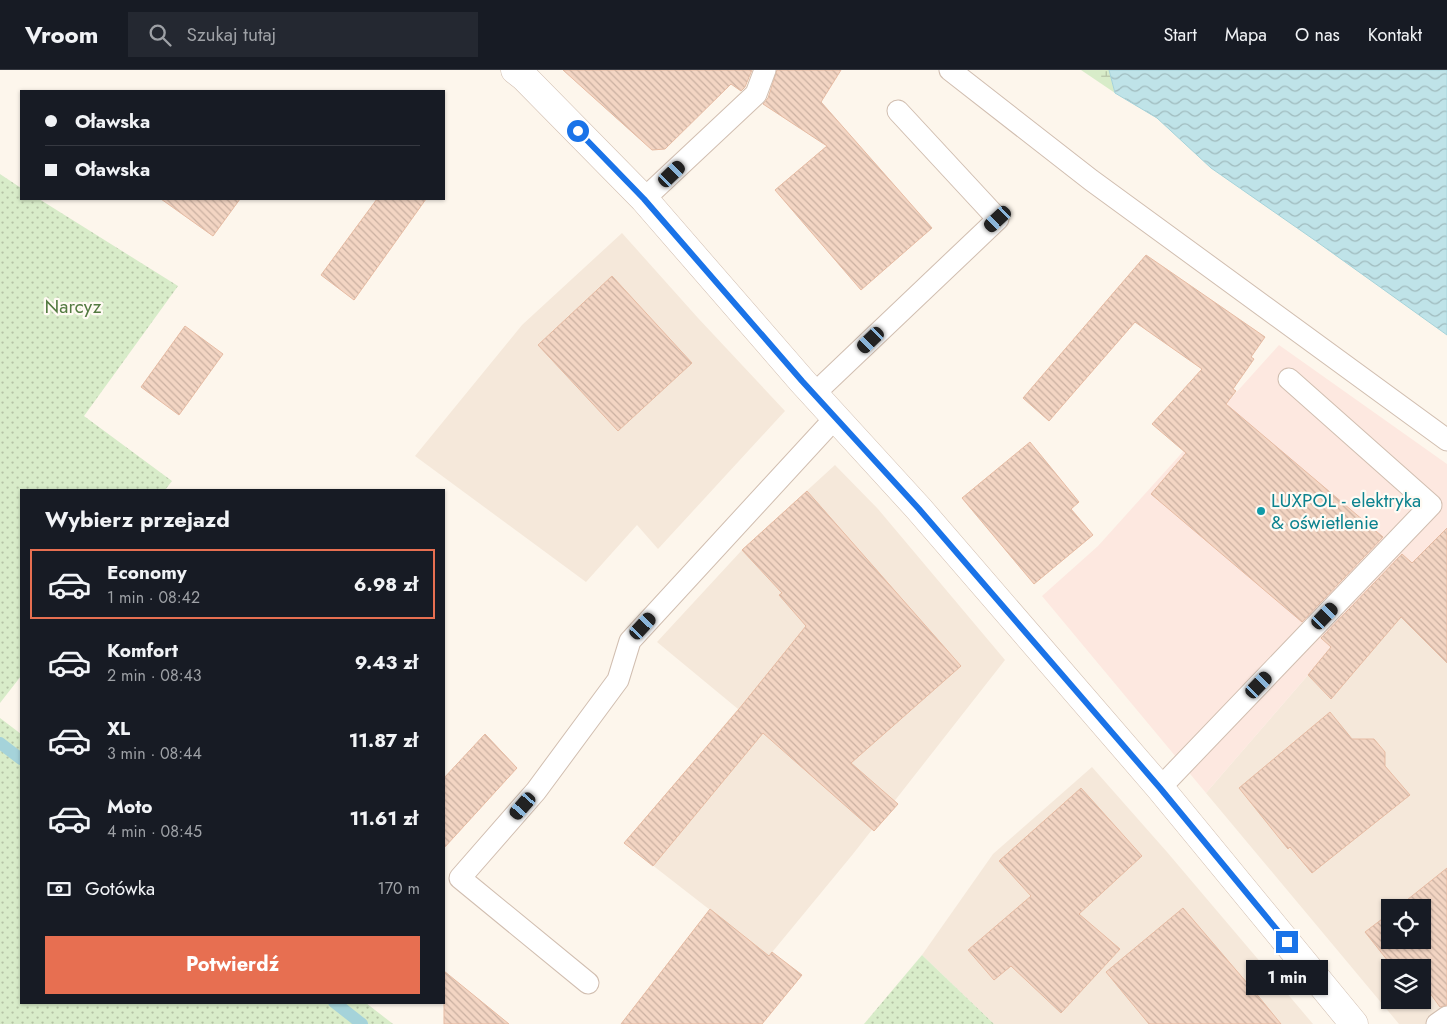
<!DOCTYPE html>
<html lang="pl">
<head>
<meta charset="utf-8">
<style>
  :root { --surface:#171b24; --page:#242831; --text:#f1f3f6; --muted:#9ea1a6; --line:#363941; --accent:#e76f51 }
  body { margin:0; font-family:Jost,sans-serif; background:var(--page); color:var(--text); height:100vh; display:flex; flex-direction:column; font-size:19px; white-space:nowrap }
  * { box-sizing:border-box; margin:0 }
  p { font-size:16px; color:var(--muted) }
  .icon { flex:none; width:28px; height:28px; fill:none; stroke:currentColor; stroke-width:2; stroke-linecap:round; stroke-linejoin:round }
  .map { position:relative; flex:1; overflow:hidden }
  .panel { position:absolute; left:20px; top:419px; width:425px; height:515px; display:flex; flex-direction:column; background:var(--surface); border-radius:0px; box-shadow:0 1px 4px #0004 }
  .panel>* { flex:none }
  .guide { position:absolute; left:20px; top:20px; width:425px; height:110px; border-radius:0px; box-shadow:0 1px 4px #0004; display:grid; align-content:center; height:110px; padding:0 25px; background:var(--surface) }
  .buttons { position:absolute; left:1381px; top:829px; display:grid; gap:10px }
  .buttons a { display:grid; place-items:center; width:50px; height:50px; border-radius:0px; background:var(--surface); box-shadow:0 1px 4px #0004; font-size:25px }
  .end { position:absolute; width:22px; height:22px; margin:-11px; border:6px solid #1a73e8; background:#fff; box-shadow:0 0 0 2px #fff }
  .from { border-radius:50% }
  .bubble { position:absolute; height:35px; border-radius:0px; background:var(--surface); box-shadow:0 1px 4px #0004; font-size:16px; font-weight:700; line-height:35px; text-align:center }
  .car { position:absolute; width:15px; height:30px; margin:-15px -8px; border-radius:6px; box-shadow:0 0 4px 1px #0007; background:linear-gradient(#222 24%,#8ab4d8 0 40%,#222 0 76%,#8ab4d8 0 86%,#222 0) }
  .guide b { display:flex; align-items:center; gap:18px; height:48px; font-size:19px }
  .guide b+b { border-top:1px solid var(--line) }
  .guide i { width:12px; height:12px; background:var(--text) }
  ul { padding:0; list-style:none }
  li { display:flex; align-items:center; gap:15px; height:70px; margin:0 10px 8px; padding:0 15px; border:2px solid transparent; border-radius:0px }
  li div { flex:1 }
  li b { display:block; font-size:19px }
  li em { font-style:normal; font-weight:700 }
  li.active { border-color:var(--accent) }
  li>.icon { width:45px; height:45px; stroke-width:1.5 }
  h2 { padding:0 25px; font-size:22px; line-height:60px }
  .pay { display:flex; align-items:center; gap:12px; height:55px; padding:0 25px; font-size:19px }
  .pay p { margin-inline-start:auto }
  .primary-button { display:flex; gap:10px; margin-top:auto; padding:10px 25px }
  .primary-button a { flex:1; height:58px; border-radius:0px; background:var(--accent); color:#fff; font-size:20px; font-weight:700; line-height:58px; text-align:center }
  header { display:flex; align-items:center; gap:30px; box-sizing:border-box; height:70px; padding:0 25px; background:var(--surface); border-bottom:1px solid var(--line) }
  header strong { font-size:24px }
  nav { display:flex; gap:28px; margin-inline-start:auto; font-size:18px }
  .search { width:350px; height:45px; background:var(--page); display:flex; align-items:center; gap:12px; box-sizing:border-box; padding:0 18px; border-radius:0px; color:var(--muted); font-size:19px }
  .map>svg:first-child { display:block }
  .residential { fill:#f5e8da; fill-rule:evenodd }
  .commercial { fill:#fde8e0 }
  .grass { fill:url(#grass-dots) }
  .wetland { fill:url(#wetland-marsh) }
  .water { fill:url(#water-waves); stroke:#a5d3da }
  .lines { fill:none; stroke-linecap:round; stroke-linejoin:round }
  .stream { stroke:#a5d3da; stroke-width:12 }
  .building { fill:url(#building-back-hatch); stroke:#e6bba3 }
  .service-casing { stroke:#d1beb0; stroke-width:23 }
  .minor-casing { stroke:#d1beb0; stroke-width:29 }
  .service { stroke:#fff; stroke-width:21 }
  .minor { stroke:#fff; stroke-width:28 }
  .route { stroke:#1a73e8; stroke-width:6 }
  .culture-dot { fill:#0f9aa8; stroke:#fffaf3; stroke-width:2 }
  .labels { text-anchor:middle; stroke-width:4.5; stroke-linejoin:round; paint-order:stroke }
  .park-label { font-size:19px; fill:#537a41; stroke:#fffaf3 }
  .culture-label { font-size:19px; fill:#0d838f; stroke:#fffaf3; text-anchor:start }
</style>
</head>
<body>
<header>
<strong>Vroom</strong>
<div class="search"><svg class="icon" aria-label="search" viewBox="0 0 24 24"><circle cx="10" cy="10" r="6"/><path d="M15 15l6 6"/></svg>Szukaj tutaj</div>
<nav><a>Start</a><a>Mapa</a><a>O nas</a><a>Kontakt</a></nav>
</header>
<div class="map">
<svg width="1447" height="954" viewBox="0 0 1447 954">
  <defs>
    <pattern id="grass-dots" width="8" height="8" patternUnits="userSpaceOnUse" patternTransform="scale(1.25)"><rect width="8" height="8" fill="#d8ecc9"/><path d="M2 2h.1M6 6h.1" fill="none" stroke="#b4c2a5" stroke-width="1.8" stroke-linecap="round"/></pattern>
    <pattern id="wetland-marsh" width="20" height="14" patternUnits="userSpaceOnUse" patternTransform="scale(1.25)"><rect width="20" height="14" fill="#d8ecc9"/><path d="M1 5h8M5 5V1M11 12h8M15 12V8" fill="none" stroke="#b4c2a5"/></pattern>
    <pattern id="water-waves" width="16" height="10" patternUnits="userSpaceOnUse" patternTransform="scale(1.25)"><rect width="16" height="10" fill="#bfe3e8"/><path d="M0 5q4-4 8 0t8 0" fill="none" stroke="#a0bbbe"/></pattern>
    <pattern id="building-back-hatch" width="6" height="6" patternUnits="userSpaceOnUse" patternTransform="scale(1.25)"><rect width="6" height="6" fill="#f3d5c3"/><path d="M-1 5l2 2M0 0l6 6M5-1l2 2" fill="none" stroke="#cab0a1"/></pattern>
  </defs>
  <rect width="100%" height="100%" fill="#fdf6ec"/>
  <!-- residential -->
  <g class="residential">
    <polygon points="622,163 698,248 785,341 658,479 637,455 586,512 415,386 522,255"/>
    <polygon points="835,395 878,439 1005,590 853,784 769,886 624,773 738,639 657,572 742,480"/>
    <path d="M1447 458V954H1399L1206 723 1308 605 1375 522 1380 526ZM1390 838H1422V870H1390ZM1390 898H1422V930H1390Z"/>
    <polygon points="1092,697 1167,782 1313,954 994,954 922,885 993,784"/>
  </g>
  <!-- commercial -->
  <polygon class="commercial" points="1279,275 1447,394 1447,458 1380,526 1375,522 1308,605 1206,723 1042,526 1098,476"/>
  <!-- grass -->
  <g class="grass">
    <polygon points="0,104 21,118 21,129 39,129 178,216 84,346 172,411 165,420 21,420 21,606 0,633"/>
    <polygon points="0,648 21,664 21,932 366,933 393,954 0,954"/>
    <polygon points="922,885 994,954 864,954"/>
  </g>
  <!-- wetland -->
  <polygon class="wetland" points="1081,0 1109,0 1115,23"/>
  <!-- water -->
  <polygon class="water" points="1109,0 1447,0 1447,265 1313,169 1211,98 1157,48 1115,23"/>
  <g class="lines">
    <!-- stream -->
    <g class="stream">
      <polyline points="0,673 21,689"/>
      <polyline points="334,932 362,954"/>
    </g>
  </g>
  <!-- building -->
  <g class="building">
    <polygon points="563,0 752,0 745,17 741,21 731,14 665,79 652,80"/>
    <polygon points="777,0 841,0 821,32 932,158 861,220 775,120 827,76 763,34 768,28"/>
    <polygon points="161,129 240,129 213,166"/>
    <polygon points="377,129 426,129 354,230 321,205"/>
    <polygon points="1146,185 1265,267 1251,287 1254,289 1233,319 1236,321 1226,334 1383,467 1302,552 1151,424 1186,383 1152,354 1202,299 1135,252 1049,351 1023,328"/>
    <polygon points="612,206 692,293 618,361 538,275"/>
    <polygon points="185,256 223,284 179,345 141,317"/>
    <polygon points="1030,372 1079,432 1071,439 1093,465 1034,514 962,428"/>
    <polygon points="807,421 961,596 851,693 898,734 874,761 763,663 653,796 624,773 739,639 806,556 779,525 782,523 742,480"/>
    <polygon points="1447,458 1447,593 1401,547 1331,629 1308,605 1331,577 1321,568 1402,484 1412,493"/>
    <polygon points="1330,642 1352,669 1374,669 1385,682 1385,696 1410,725 1312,803 1290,777 1288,779 1239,718"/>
    <polygon points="485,664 517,698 444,778 444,708"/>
    <polygon points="1081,718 1142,786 1079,844 1120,879 1061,943 1011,896 994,910 968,880 1031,826 999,791"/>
    <polygon points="1447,798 1447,935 1440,937 1422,912 1422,898 1412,898 1406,889 1404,891 1402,889 1392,896 1365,862 1390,843 1390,870 1422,870 1422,838 1397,838"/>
    <polygon points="1183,838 1259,927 1281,954 1149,954 1106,902"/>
    <polygon points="710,839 769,886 772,882 802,905 762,954 621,954"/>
    <polygon points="444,901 509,954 444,954"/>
  </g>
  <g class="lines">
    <defs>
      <g id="service">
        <polyline points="950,0 1091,110 1447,370"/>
        <polyline points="644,129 756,24 765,0"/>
        <polyline points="814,324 998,149 898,41"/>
        <polyline points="1160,718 1431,435 1289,309"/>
        <polyline points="588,913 460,808 536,721 618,610 630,571 836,347"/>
        <polyline points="1437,954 1447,947"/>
      </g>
      <polyline id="minor" points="515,0 524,7 644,129 802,311 919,439 1160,718 1354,954"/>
    </defs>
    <!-- service casing -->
    <use href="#service" class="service-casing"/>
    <!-- minor casing -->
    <use href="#minor" class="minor-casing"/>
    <!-- service -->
    <use href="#service" class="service"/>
    <!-- minor -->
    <use href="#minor" class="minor"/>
  </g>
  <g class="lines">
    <!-- route -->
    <polyline class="route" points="578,61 644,129 802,311 919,439 1160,718 1287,872"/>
  </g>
  <!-- markers -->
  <circle class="culture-dot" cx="1261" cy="441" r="5"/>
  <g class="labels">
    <!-- park labels -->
    <g class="park-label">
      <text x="73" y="243">Narcyz</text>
    </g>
    <!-- culture labels -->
    <g class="culture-label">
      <text x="1271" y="437">LUXPOL - elektryka<tspan x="1271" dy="22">&amp; oświetlenie</tspan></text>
    </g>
  </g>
</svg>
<div class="buttons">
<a><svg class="icon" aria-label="locate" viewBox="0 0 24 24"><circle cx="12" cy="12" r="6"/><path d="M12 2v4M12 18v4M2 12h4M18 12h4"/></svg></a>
<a><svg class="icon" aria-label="layers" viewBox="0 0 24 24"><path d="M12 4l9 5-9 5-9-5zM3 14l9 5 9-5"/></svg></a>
</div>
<i class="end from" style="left:578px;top:61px"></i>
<i class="end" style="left:1287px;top:872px"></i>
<div class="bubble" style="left:1246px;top:890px;width:82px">1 min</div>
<i class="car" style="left:672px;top:104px;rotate:46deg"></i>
<i class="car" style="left:998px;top:149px;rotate:227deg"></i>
<i class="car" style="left:871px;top:270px;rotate:226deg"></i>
<i class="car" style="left:1325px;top:546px;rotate:44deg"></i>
<i class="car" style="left:643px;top:556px;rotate:43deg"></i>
<i class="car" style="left:1259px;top:615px;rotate:44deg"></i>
<i class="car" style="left:523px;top:736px;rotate:221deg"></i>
<div class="guide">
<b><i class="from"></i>Oławska</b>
<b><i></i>Oławska</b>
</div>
<section class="panel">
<h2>Wybierz przejazd</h2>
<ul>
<li class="active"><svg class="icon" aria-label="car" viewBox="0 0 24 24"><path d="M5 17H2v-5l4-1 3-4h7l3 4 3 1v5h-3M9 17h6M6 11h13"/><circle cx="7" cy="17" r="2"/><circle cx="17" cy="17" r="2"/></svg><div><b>Economy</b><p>1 min · 08:42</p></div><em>6.98 zł</em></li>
<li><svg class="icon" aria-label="car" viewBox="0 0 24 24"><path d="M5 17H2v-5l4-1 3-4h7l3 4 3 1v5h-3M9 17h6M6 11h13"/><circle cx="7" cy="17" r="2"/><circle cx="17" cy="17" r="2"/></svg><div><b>Komfort</b><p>2 min · 08:43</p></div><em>9.43 zł</em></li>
<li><svg class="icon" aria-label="car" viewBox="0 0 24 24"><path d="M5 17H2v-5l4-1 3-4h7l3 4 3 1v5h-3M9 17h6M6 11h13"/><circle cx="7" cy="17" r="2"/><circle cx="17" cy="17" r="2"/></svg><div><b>XL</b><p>3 min · 08:44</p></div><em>11.87 zł</em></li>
<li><svg class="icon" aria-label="car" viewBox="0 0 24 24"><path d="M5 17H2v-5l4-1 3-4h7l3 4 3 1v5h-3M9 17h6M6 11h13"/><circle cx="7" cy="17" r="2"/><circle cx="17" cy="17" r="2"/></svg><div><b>Moto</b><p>4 min · 08:45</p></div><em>11.61 zł</em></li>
</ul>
<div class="pay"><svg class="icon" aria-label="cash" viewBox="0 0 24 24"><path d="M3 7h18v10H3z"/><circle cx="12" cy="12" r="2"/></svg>Gotówka<p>170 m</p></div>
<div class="primary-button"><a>Potwierdź</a></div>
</section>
</div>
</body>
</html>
